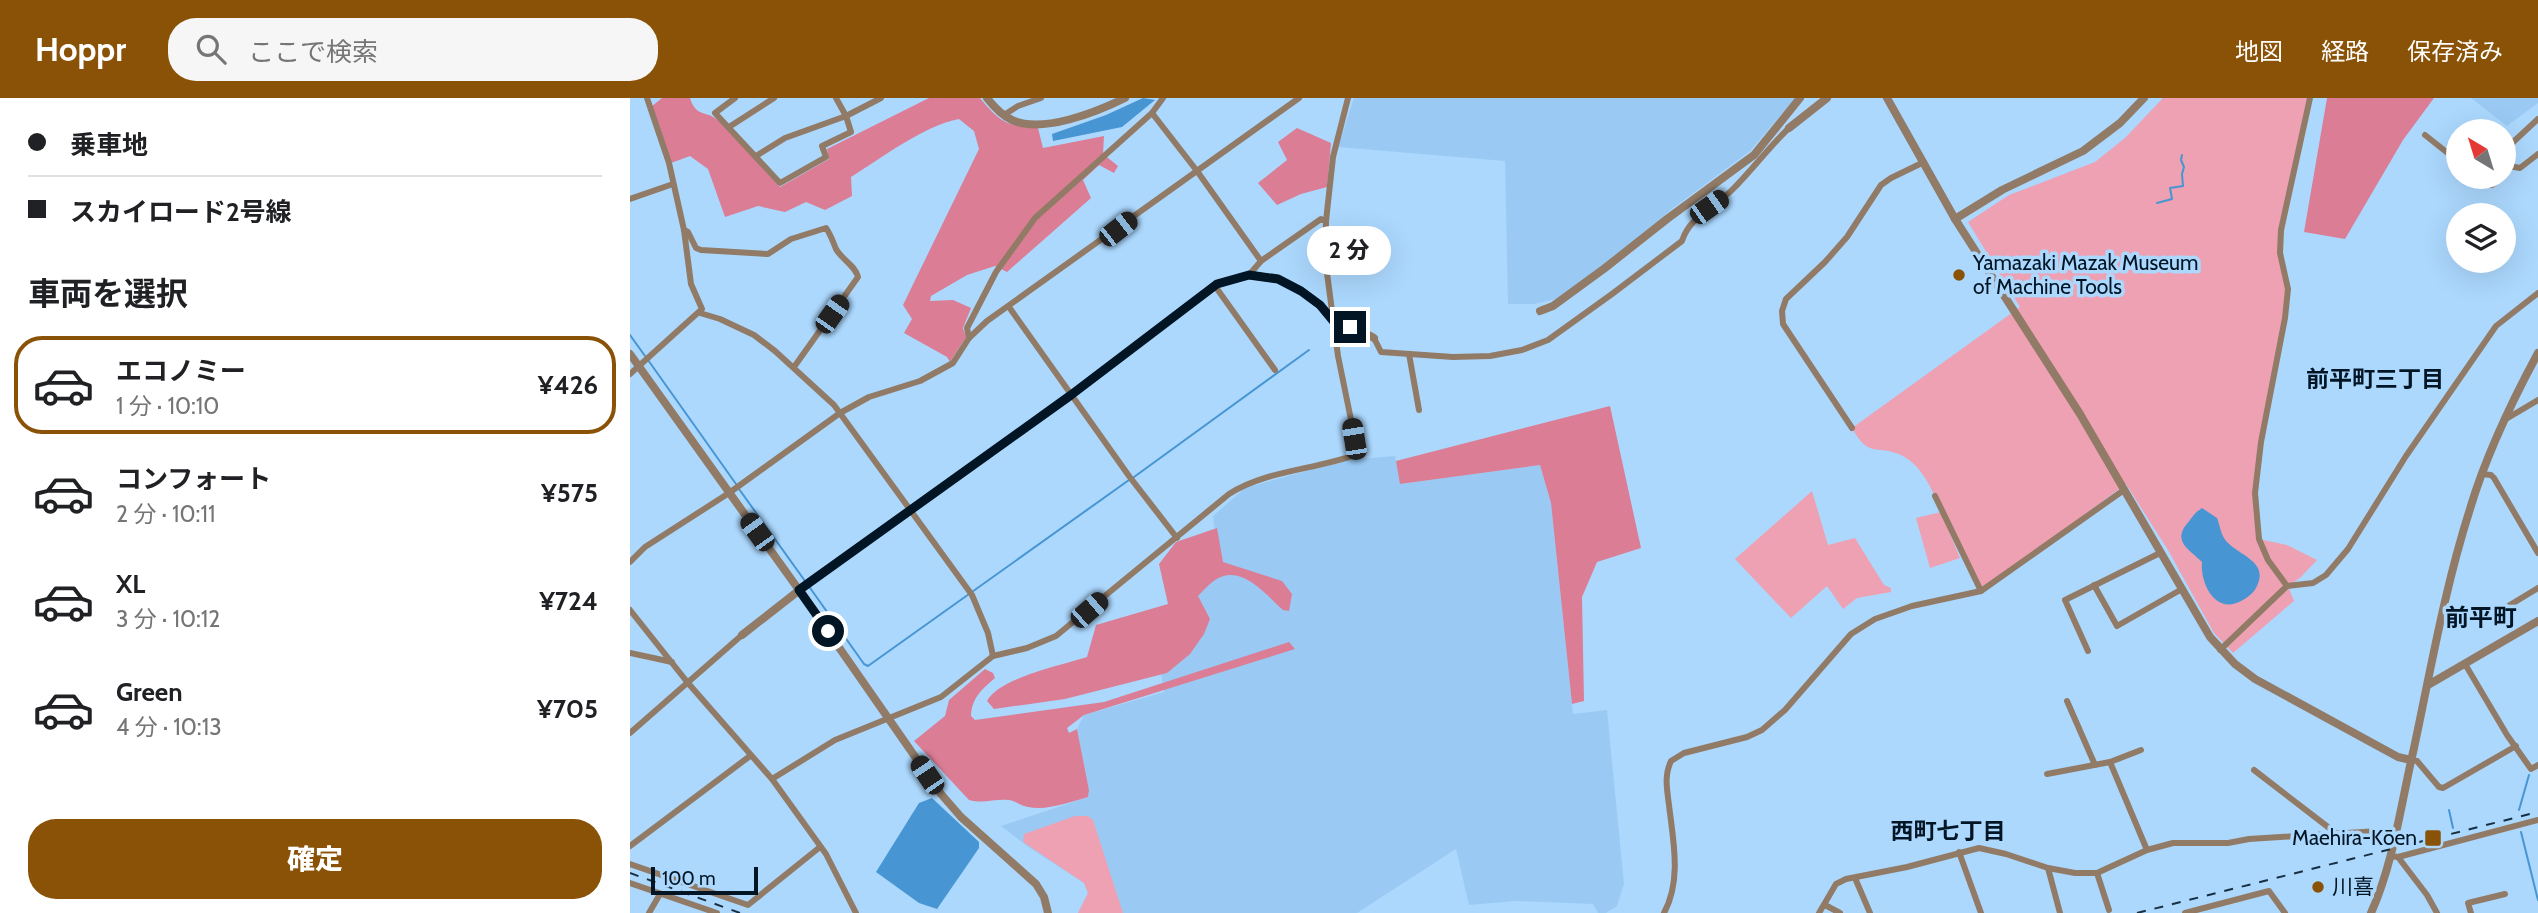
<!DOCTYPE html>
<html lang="ja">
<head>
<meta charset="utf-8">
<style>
  :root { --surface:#fff; --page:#f6f6f6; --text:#202124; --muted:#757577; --line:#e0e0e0; --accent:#8a5207 }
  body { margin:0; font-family:Cabin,"Noto Sans JP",sans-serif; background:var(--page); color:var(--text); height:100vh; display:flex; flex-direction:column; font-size:26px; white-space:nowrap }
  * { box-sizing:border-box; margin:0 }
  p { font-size:23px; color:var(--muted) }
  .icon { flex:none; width:38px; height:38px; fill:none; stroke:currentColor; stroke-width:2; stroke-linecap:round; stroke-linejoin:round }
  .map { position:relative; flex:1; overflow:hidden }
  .panel { display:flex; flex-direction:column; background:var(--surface); width:630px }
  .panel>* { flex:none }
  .hud { display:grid; align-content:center; height:154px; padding:0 28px; background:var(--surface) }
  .needle { width:46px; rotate:322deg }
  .tools { position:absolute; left:1816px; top:21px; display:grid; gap:14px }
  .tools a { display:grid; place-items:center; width:70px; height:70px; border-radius:50%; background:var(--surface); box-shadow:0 7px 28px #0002; font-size:35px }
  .scale { position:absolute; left:21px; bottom:18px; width:107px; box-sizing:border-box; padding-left:7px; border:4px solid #011525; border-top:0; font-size:19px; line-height:24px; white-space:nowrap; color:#011525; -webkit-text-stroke:5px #acd8fe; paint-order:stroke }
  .end { position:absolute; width:32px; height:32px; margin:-16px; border:9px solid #011525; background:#fff; box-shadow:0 0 0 4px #fff }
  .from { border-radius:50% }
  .bubble { position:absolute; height:49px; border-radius:24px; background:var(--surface); box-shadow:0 7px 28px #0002; font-size:23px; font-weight:800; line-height:49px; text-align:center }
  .car { position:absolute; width:21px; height:42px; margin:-21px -10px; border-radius:9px; box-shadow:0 0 5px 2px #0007; background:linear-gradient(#222 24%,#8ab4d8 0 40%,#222 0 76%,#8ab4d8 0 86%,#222 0) }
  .hud b { display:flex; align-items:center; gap:24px; height:66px; font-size:26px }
  .hud b+b { border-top:2px solid var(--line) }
  .hud i { width:18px; height:18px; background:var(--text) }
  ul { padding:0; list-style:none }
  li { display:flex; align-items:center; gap:21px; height:98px; margin:0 14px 10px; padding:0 14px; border:4px solid transparent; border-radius:28px }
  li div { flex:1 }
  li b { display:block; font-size:26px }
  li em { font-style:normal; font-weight:800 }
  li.on { border-color:var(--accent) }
  li>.icon { width:63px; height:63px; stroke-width:1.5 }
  h2 { padding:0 28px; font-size:32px; line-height:84px }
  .action { display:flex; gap:14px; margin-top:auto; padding:14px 28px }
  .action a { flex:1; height:80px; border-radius:28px; background:var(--accent); color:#fff; font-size:28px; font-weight:800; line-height:80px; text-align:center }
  header { display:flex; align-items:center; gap:42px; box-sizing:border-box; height:98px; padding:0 35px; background:var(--accent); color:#fff }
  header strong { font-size:33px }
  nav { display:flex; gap:38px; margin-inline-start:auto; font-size:24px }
  .search { width:490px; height:63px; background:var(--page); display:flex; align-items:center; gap:18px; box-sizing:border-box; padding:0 24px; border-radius:28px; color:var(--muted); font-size:26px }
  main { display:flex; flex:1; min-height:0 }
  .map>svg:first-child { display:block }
  .built { fill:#9acaf4 }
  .green { fill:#eea1b3 }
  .forest { fill:#db7d94 }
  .water { fill:#4795d2 }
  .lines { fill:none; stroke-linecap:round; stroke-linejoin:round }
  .stream { stroke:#4795d2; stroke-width:2 }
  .minor { stroke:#917b67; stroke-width:6 }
  .tertiary { stroke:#917b67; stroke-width:8 }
  .rail { stroke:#182f42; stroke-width:2; stroke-dasharray:9 9; stroke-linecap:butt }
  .route { stroke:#011525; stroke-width:9 }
  .poi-dot { fill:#8a5207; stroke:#acd8fe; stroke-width:2.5 }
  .labels { text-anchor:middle; stroke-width:7; stroke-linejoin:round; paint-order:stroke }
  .poi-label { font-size:21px; fill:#011525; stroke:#acd8fe; text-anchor:start }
  .neighbourhood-label { font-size:23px; font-weight:bold; fill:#011525; stroke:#acd8fe }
  .quarter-label { font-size:24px; font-weight:bold; fill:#011525; stroke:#acd8fe }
</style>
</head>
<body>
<header>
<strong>Hoppr</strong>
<div class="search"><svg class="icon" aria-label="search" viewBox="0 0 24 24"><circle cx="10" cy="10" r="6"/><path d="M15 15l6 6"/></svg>ここで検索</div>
<nav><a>地図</a><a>経路</a><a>保存済み</a></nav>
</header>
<main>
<section class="panel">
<div class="hud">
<b><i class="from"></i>乗車地</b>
<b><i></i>スカイロード2号線</b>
</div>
<h2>車両を選択</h2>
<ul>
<li class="on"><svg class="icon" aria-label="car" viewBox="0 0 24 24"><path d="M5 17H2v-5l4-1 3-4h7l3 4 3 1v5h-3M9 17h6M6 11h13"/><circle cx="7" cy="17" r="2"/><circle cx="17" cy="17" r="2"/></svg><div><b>エコノミー</b><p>1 分 · 10:10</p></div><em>¥426</em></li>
<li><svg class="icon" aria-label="car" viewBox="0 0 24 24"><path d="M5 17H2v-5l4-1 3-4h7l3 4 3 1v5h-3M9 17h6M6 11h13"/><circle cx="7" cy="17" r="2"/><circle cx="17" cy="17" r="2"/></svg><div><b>コンフォート</b><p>2 分 · 10:11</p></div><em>¥575</em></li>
<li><svg class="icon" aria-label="car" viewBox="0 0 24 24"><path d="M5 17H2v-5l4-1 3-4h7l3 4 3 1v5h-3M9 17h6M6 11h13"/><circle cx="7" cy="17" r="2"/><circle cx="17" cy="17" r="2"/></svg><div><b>XL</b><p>3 分 · 10:12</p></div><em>¥724</em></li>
<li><svg class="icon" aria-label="car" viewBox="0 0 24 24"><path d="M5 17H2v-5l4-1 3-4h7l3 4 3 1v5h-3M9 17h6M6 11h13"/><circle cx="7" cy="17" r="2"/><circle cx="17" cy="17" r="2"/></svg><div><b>Green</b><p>4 分 · 10:13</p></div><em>¥705</em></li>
</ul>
<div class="action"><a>確定</a></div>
</section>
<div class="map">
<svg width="1908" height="815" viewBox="0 0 1908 815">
  <rect width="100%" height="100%" fill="#acd8fe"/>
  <!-- built -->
  <g class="built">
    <polygon points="724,0 1165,0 1120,53 1043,110 972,169 926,201 904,206 878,206 875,63 708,49"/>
    <polygon points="1841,0 1908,0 1908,5 1877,28"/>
    <polygon points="765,358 771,386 910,367 921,405 943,616 977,612 994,786 987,808 976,815 968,815 963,806 887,803 839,807 826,751 727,815 448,815 458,795 454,785 397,748 371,728 458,699 459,692 447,631 454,617 534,594 531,575 563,495 589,473 583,418 615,390 716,362"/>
  </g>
  <!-- green -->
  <g class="green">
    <path d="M1533 0H1679L1650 155 1658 191 1625 395 1629 441 1657 447 1687 462 1670 480 1658 488 1664 503 1603 555 1584 535 1538 452 1496 386 1351 493 1314 421 1330 460 1300 470 1286 420 1311 414C1303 393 1293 368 1271 357 1246 346 1239 361 1222 330L1390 209 1338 124 1379 97 1465 64 1495 40Z"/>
    <polygon points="1182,393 1198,447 1225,440 1254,487 1261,490 1261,494 1227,500 1213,511 1197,488 1161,520 1105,461"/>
    <polygon points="445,718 458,718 463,722 493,815 448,815 458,795 454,785 393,744 394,736"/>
  </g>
  <!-- forest -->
  <g class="forest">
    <path d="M32 0H60C66 20 77 12 89 23 111 42 130 68 150 89L199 61 197 51 299 0H350C369 23 377 29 408 30L413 50 474 38 473 56 488 68 484 75 469 67 453 82 461 100 377 174 365 168 337 177 301 198 300 203 323 202 341 210 333 230 336 239 320 264 317 259 274 235 282 221 273 207 349 51 344 33 329 21C295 27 250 61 221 79L222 98 195 112 176 104 155 114 128 108 95 119 78 71 60 58 41 65 21 9Z"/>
    <polygon points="1697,0 1804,0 1773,42 1715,141 1674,134"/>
    <polygon points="667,30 701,45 697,89 671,96 647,107 628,85 657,62 648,44"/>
    <polygon points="980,308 1011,450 967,464 952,499 954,603 942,606 921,405 910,367 770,386 766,363"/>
    <path d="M587 430 593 464 652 483 662 496 659 513 653 512C635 496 611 465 585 482 579 486 573 493 568 498L580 521 574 536 560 556 537 575 435 601 364 611 357 603C369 580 432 567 457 559L466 527 538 506 529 466 546 444Z"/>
    <path d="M659 544 665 551 454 617 437 630 439 635 447 631 459 692 458 699C440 704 417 713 398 709 391 708 385 702 378 702 364 701 353 706 339 702L284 643 315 618 319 602 355 571 363 575 365 580C351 592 342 600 341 618L345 622 474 604Z"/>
  </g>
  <!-- water -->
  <g class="water">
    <polygon points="513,0 525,2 492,29 423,43 422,36 476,17"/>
    <path d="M1572 410 1587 420C1590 428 1591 438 1597 444 1609 457 1639 464 1627 488 1624 495 1617 500 1611 503 1585 517 1570 485 1572 464 1560 452 1543 444 1556 427 1561 421 1565 414 1572 410Z"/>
    <polygon points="302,700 349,744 349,750 307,811 289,805 246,774 289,705"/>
  </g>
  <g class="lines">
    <!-- stream -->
    <g class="stream">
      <polyline points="1527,105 1542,101 1540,90 1553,88 1552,76 1554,69 1551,62 1552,57"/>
      <polyline points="0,237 15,258"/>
      <polyline points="18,262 106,386"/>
      <polyline points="504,379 679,252"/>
      <polyline points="109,391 175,483"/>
      <polyline points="178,487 234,566 238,568 499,382"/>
      <polyline points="1819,712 1823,730"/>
      <polyline points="1889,712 1899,677"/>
      <polyline points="1891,734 1908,802"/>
    </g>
    <!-- minor -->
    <g class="minor">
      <polyline points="105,0 85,15 150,85 196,59 192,48 221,34 216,18 206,0"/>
      <polyline points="522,15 567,73 631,163"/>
      <polyline points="374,17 388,8 411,0"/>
      <polyline points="99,29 144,0"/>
      <polyline points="1795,37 1829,64"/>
      <polyline points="1874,57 1880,47 1908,21"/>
      <polyline points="126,58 155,40 216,18 251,0"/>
      <polyline points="1874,59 1879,68 1890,70 1908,56"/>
      <polyline points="1847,79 1857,87 1862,87 1871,79"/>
      <polyline points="0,101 43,86"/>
      <polyline points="696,123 703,59 718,0"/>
      <path d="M54 132 58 134 66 150 71 152 138 156 161 141 196 130C201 137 203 144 206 151 212 162 225 167 228 179L164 269"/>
      <polyline points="585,188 645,272"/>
      <polyline points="379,209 499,378 547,440"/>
      <polyline points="70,215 90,221 124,237 145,253 204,307 342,497 358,535 363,558"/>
      <polyline points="339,240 337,230 366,174 405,120 522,15 533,0"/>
      <path d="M744 240 751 254 823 259 860 258 892 252 918 242 982 196 1052 143C1059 119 1086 108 1102 92 1122 72 1139 49 1159 30"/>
      <polyline points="779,256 789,312"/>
      <polyline points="0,276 72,211 61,186 54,132 39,65 17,0"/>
      <polyline points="1876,321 1908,302"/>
      <polyline points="1222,330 1153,226 1152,213 1156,201 1195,164 1217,139 1251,87 1261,80 1294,64"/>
      <polyline points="1852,376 1861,377 1864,380 1908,455"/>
      <polyline points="1305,398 1351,493"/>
      <polyline points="0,464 15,449 99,395 210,315 239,299 290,283 323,265 339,240 357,223 669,0"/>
      <polyline points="1464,487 1487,528 1552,491"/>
      <polyline points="1657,488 1638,462 1629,441 1625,395 1631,344 1655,220 1658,191 1650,155 1651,132 1680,0"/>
      <polyline points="0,512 58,585 142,681 196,756 226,815"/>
      <polyline points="1870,513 1908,490"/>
      <polyline points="1590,552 1657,488 1683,485 1696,477 1718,451 1776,358 1866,228 1908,195"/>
      <polyline points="1458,553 1435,502 1530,455"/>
      <polyline points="0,555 42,564"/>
      <polyline points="1835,566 1877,637 1901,671 1908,667"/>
      <polyline points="1437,603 1465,667"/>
      <polyline points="0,635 112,537"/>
      <polyline points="1781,662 1787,663 1809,689 1813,690 1886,648"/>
      <polyline points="1480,664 1517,752"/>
      <polyline points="1624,672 1707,736"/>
      <polyline points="1417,676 1480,664 1511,652"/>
      <path d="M142 681 205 642 311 599 363 558 397 550 426 538 599 396C637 372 685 372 728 356L708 258 695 160 696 123 691 121 631 163 619 177"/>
      <polyline points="0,748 120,658"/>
      <polyline points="1329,754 1351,815"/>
      <polyline points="1760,758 1768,759 1908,722"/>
      <polyline points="1768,759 1797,797 1807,815"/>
      <polyline points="0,766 118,807 190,749"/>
      <polyline points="1418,770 1430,815"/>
      <polyline points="1467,775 1479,812"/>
      <polyline points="1225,780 1240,815"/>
      <polyline points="0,785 87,815"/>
      <polyline points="1195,807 1210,815"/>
      <polyline points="19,815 30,796"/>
      <path d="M1034 815C1052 782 1043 742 1039 707 1037 691 1034 678 1041 663L1054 655 1117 639 1132 632 1155 612 1221 536 1245 521 1282 508 1351 493 1494 392"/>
      <polyline points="1189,815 1206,786 1216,781 1277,769 1349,750 1376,756 1418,770 1445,775 1467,775 1517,752 1543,745 1598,745 1619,741 1765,732"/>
      <polyline points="1555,815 1639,793 1655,815"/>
      <polyline points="1841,815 1838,805 1875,796"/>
    </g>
    <!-- tertiary -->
    <g class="tertiary">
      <path d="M357 0C364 9 371 17 382 22 412 36 467 14 495 0"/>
      <polyline points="1257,0 1325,121 1450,316 1580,539 1605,566 1625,581 1768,659 1781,662"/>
      <polyline points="1159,30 1197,0"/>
      <polyline points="1325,121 1372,92 1453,53 1490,25 1514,0"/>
      <polyline points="910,213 923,208 975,170 1037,121 1124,57 1170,0"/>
      <polyline points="0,256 169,492 311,696 331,719 406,786 414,799 418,815"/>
      <polyline points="112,537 181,483 441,297 587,186 619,177 648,181 671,193 690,207 704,224 735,235 744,240"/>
      <polyline points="1798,587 1908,523"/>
      <path d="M1741 815C1764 764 1771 705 1784 650 1801 570 1815 489 1840 411 1856 357 1881 305 1908 255"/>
    </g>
    <!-- rail -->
    <g class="rail">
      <polyline points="0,775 110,815"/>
      <polyline points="1507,815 1908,714"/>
    </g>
  </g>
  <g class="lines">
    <!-- route -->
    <polyline class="route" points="198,533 169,492 441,297 587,186 619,177 648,181 671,193 690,207 704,224 720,229"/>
  </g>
  <!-- markers -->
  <g class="poi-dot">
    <circle cx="1329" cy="177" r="7"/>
    <rect x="1794" y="731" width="18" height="18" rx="3.5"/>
    <circle cx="1688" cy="789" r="7"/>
  </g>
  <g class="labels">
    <!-- poi labels -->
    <g class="poi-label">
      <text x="1343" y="172">Yamazaki Mazak Museum<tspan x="1343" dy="24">of Machine Tools</tspan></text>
      <text x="1787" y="747" text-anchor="end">Maehira-Kōen</text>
      <text x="1702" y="796">川喜</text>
    </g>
    <!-- neighbourhood labels -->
    <g class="neighbourhood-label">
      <text x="1745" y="289">前平町三丁目</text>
      <text x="1318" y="741">西町七丁目</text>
    </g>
    <!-- quarter labels -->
    <g class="quarter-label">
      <text x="1851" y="528">前平町</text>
    </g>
  </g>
</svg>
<div class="tools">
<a><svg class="needle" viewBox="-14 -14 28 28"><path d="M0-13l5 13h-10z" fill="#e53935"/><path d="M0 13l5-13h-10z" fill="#757577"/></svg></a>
<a><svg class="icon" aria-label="layers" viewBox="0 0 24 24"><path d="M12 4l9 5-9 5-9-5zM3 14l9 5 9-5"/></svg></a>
</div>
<div class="scale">100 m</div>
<i class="end from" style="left:198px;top:533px"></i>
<i class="end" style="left:720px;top:229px"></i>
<div class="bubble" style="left:677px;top:128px;width:84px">2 分</div>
<i class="car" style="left:1079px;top:109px;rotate:55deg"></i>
<i class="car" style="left:488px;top:131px;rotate:52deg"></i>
<i class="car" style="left:202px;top:216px;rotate:35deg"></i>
<i class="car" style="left:724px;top:341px;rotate:351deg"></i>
<i class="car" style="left:127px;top:434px;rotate:324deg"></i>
<i class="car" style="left:459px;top:512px;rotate:49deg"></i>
<i class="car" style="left:297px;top:677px;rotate:326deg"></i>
</div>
</main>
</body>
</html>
